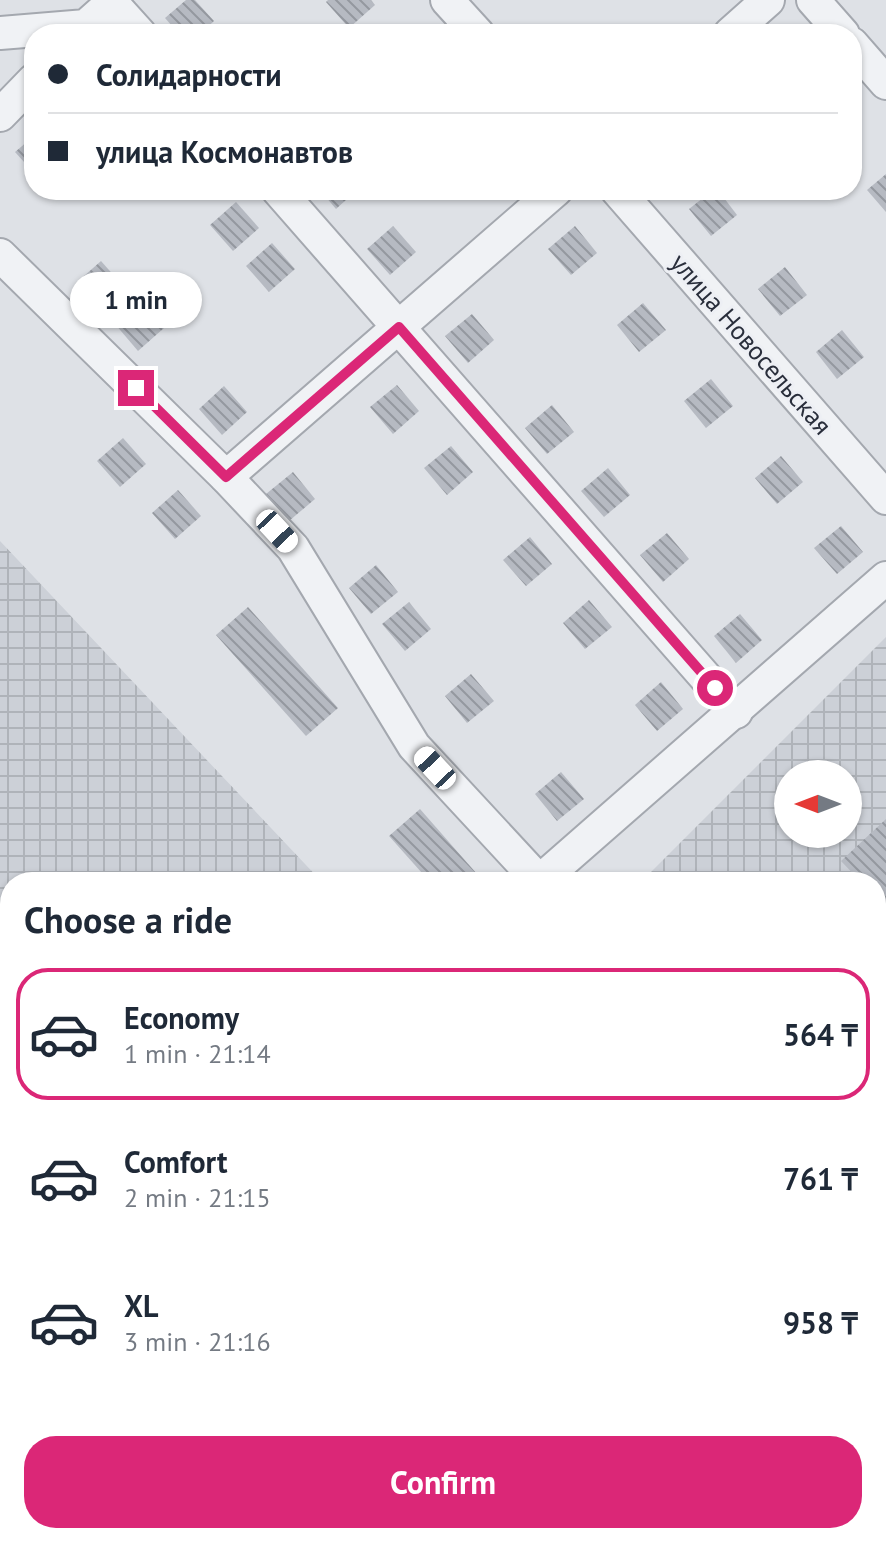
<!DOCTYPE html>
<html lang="en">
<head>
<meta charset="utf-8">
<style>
  :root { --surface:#fff; --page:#f2f2f3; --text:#1f2937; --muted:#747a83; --line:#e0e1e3; --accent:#db2777 }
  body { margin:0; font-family:"PT Sans",sans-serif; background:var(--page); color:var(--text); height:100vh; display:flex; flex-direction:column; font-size:30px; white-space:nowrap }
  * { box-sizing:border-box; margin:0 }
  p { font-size:26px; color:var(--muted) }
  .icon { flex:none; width:44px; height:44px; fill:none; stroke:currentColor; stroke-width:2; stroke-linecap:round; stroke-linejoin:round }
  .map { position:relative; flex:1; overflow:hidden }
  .side { position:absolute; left:0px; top:872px; width:886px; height:672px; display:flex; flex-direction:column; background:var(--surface); border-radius:32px 32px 0 0; box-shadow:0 2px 6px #0004 }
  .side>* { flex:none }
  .top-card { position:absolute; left:24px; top:24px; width:838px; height:176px; border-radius:32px; box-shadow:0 2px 6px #0004; display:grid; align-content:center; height:176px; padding:0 24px; background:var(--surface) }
  .needle { width:52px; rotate:270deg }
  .buttons { position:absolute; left:774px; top:760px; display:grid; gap:16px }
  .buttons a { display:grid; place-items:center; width:88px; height:88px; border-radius:50%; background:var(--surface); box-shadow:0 2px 6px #0004; font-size:40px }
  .end { position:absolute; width:36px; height:36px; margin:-18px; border:10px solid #db2777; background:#fff; box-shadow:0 0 0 4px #fff }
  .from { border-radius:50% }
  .bubble { position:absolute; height:56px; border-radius:28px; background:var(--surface); box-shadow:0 2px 6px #0004; font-size:26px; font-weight:700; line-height:56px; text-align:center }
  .car { position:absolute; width:24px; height:48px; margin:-24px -12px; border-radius:10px; box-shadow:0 0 6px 2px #0007; background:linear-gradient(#fff 24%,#345 0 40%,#fff 0 76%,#345 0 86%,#fff 0) }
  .top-card b { display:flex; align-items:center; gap:28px; height:76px; font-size:30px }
  .top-card b+b { border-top:2px solid var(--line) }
  .top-card i { width:20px; height:20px; background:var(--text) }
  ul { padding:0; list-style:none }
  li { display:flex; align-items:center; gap:24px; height:132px; margin:0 16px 12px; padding:0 8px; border:4px solid transparent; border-radius:32px }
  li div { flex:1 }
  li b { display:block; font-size:30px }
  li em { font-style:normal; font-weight:700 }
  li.on { border-color:var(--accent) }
  li>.icon { width:72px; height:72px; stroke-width:1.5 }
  h2 { padding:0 24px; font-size:36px; line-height:96px }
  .cta { display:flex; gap:16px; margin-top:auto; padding:16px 24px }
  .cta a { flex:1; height:92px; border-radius:32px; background:var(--accent); color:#fff; font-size:32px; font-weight:700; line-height:92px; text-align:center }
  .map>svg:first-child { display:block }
  .industrial { fill:url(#industrial-grid); fill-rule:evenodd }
  .building { fill:url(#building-back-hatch) }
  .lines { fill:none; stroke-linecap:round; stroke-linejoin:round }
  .minor-casing { stroke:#a4a8af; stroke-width:36 }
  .minor { stroke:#f0f2f5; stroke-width:32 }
  .route { stroke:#db2777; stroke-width:10 }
  .labels { text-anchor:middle; stroke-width:6; stroke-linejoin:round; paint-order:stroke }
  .street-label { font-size:26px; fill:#292e3b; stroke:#edeff4 }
</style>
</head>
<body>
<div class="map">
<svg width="886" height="1544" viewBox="0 0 886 1544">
  <defs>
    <pattern id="industrial-grid" width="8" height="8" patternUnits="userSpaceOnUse" patternTransform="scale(2)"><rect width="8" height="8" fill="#ccd0d7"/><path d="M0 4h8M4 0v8" fill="none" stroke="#afb3b9"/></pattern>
    <pattern id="building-back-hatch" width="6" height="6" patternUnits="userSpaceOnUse" patternTransform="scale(2)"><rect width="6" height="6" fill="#b6bac2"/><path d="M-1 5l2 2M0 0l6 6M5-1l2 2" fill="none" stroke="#94989f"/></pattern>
  </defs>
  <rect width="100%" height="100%" fill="#dee1e6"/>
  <!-- industrial -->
  <g class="industrial">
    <polygon points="0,541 322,882 10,882 10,1534 868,1534 858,1544 0,1544"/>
    <path d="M886 637V1518L876 1527V882H641ZM788 774H848V834H788Z"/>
  </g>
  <!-- building -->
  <g class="building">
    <polygon points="186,0 195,0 214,21 200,34 179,34 165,18"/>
    <polygon points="328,0 371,0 375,5 349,28 326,2"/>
    <polygon points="34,136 34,173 15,152"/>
    <polygon points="886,174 886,212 867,190"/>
    <polygon points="320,190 357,190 336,209"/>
    <polygon points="713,190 718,190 737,215 711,236 689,209"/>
    <polygon points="236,202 259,228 233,251 210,225"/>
    <polygon points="393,226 416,252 390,275 367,249"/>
    <polygon points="575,226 597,253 571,275 548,249"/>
    <polygon points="272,243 295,269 269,292 246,266"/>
    <polygon points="101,261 124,287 98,310 75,284"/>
    <polygon points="785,267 807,295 780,316 758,289"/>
    <polygon points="141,301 164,328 138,351 115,324"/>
    <polygon points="643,303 666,330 639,352 617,325"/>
    <polygon points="472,314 494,340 468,363 445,336"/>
    <polygon points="842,330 864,357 837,379 816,352"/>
    <polygon points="711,379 733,406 706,428 684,401"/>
    <polygon points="397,385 419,411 393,434 370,407"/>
    <polygon points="224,386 247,412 222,435 199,409"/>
    <polygon points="552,405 574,432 547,454 525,428"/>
    <polygon points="123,438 146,464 120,487 97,461"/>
    <polygon points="451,446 473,472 447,495 424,468"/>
    <polygon points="781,456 803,482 777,504 755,478"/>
    <polygon points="608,468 630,495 604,517 581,491"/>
    <polygon points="293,472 315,499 289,521 266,494"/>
    <polygon points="178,490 201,516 175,539 152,513"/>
    <polygon points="841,526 863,552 837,574 814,548"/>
    <polygon points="667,533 689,559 663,582 640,555"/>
    <polygon points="530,537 552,564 526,586 503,560"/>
    <polygon points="376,565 398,592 371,614 349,588"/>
    <polygon points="589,600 612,627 585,649 563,623"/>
    <polygon points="409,602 431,629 405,651 382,624"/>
    <polygon points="248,607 338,708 306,736 216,635"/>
    <polygon points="740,614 762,640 736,663 714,636"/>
    <polygon points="471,674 494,701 467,723 445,696"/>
    <polygon points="661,682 683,709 657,731 635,705"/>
    <polygon points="561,772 584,799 557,821 535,794"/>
    <polygon points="420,809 484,882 430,882 389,836"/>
    <polygon points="886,819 886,909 876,898 876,882 861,882 841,861"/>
    <polygon points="585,1534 707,1534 716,1544 594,1544"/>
  </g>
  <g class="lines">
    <defs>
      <g id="minor">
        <polyline points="447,0 478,34"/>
        <polyline points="813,0 843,34"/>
        <polyline points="112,3 140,34"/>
        <polyline points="0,33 86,26 115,0"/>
        <polyline points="730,34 768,0"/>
        <polyline points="852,44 886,83"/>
        <polyline points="0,115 34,80"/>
        <polyline points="278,190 736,712"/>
        <polyline points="617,190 886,498"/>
        <polyline points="0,255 226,477 293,548 414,746 540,882"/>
        <polyline points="226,477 556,190"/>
        <polyline points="541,880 886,578"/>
        <polyline points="876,1339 886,1350"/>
        <polyline points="884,1544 886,1542"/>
      </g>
    </defs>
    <!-- minor casing -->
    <use href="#minor" class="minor-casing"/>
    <!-- minor -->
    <use href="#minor" class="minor"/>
  </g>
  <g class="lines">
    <!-- route -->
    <polyline class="route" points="136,388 226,477 399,327 715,688"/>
  </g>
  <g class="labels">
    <!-- street labels -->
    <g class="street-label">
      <text transform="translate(751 344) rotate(49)" y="9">улица Новосельская</text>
    </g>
  </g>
</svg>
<div class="buttons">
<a><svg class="needle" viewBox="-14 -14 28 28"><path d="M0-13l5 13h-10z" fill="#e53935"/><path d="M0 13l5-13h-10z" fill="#747a83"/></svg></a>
</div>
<i class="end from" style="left:715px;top:688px"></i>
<i class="end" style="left:136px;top:388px"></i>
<div class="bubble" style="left:70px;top:272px;width:132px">1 min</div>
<i class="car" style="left:277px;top:531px;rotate:137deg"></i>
<i class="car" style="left:435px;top:768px;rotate:317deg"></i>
<div class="top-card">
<b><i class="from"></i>Солидарности</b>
<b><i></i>улица Космонавтов</b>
</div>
<section class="side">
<h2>Choose a ride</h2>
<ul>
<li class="on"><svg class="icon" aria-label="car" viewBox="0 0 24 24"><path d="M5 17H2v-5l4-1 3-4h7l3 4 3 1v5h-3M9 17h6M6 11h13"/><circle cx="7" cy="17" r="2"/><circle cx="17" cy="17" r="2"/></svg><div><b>Economy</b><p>1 min · 21:14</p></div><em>564 ₸</em></li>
<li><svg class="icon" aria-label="car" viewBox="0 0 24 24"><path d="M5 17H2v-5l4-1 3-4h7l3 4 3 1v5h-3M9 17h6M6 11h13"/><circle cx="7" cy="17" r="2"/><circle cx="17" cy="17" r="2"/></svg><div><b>Comfort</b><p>2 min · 21:15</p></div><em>761 ₸</em></li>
<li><svg class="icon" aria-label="car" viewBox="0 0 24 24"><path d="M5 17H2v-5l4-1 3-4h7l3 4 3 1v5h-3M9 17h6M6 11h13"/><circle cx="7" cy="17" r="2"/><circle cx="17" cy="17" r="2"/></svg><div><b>XL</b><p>3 min · 21:16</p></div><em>958 ₸</em></li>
</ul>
<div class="cta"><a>Confirm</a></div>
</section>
</div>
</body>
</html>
